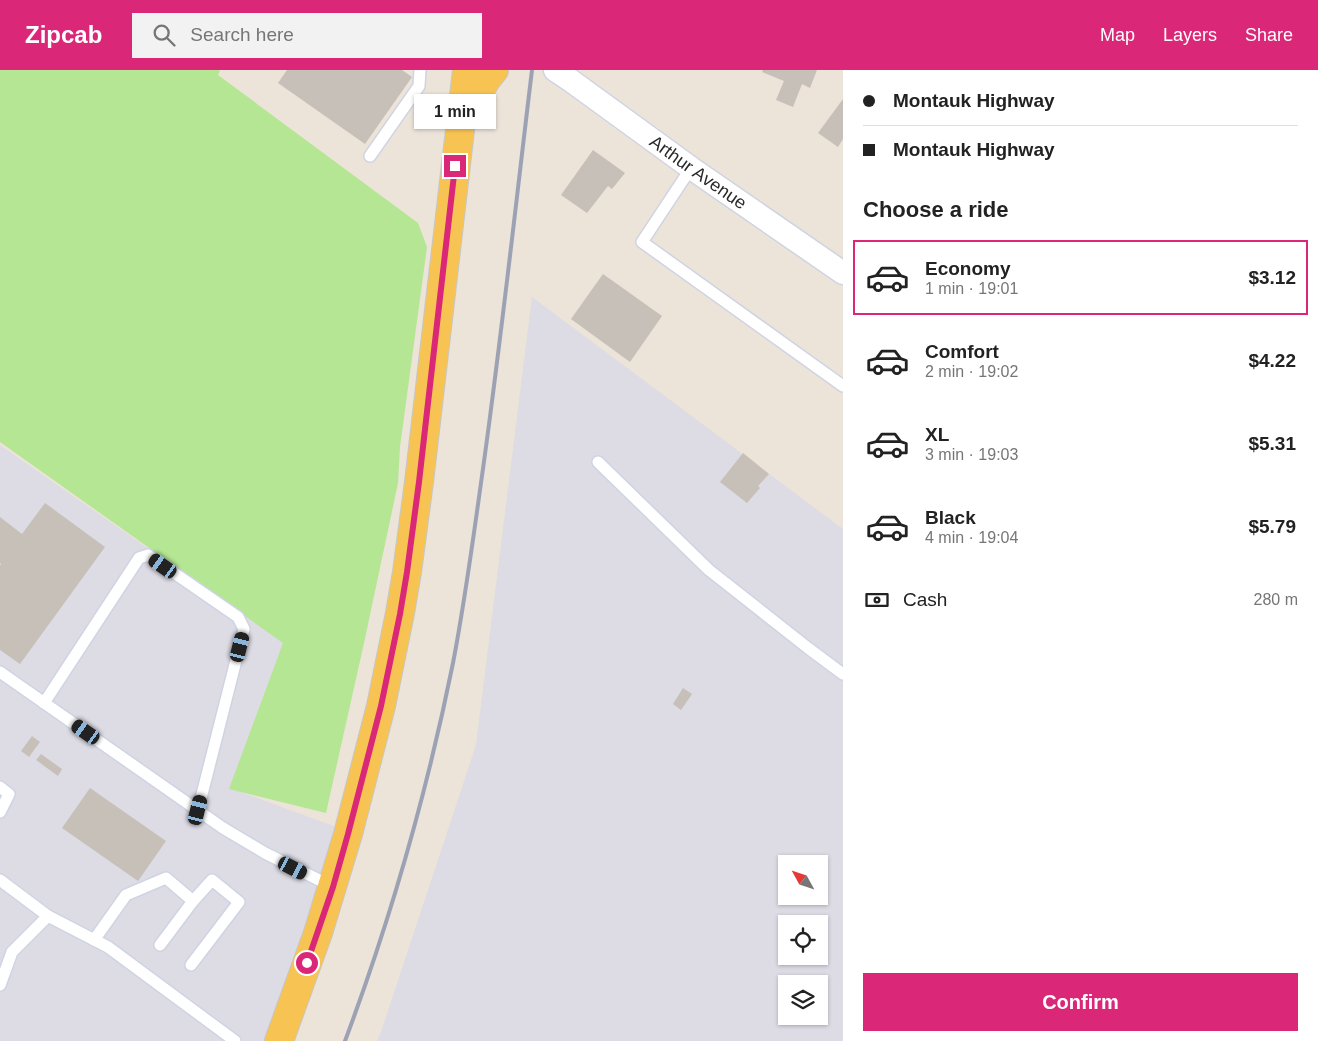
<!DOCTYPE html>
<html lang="en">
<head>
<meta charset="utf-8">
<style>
  :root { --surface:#fff; --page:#f2f2f2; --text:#222; --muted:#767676; --line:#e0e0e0; --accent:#db2777 }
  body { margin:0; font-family:Arial,sans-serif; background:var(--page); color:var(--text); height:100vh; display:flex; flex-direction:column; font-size:19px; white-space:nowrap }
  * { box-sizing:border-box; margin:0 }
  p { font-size:16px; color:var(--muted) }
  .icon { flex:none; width:28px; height:28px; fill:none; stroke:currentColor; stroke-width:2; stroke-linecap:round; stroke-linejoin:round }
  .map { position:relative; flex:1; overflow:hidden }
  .panel { display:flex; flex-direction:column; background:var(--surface); width:475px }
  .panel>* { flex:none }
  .banner { display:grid; align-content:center; height:110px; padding:0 20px; background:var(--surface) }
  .needle { width:32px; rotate:310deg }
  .tools { position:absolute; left:778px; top:785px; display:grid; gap:10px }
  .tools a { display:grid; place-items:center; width:50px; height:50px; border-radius:0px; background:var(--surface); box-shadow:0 1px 4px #0004; font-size:25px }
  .end { position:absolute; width:22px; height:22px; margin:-11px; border:6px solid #db2777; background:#fff; box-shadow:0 0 0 2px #fff }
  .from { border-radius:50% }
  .bubble { position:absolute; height:35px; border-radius:0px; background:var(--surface); box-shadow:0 1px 4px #0004; font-size:16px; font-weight:600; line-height:35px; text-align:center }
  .car { position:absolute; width:15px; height:30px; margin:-15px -8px; border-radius:6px; box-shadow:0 0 4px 1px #0007; background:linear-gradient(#222 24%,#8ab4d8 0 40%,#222 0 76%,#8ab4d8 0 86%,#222 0) }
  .banner b { display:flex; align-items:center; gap:18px; height:48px; font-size:19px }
  .banner b+b { border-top:1px solid var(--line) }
  .banner i { width:12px; height:12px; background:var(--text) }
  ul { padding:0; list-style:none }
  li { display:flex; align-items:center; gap:15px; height:75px; margin:0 10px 8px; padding:0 10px; border:2px solid transparent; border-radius:0px }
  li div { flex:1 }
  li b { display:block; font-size:19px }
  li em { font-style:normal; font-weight:600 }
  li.active { border-color:var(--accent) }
  li>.icon { width:45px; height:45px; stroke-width:1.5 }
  h2 { padding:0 20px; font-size:22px; line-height:60px }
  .pay { display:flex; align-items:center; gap:12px; height:55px; padding:0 20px; font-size:19px }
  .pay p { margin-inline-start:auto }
  .button { display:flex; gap:10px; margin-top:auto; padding:10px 20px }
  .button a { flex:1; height:58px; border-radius:0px; background:var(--accent); color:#fff; font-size:20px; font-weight:600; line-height:58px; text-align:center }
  header { display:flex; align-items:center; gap:30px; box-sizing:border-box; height:70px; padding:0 25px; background:var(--accent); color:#fff }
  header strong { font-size:24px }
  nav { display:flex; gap:28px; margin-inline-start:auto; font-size:18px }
  .search { width:350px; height:45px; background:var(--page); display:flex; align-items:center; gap:12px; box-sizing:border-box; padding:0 18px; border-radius:0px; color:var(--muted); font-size:19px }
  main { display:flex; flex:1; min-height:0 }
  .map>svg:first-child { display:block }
  .industrial { fill:#dddbe4; fill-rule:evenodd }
  .green { fill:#b5e693 }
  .building { fill:#c7c0b9 }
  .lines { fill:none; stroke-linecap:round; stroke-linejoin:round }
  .lane-casing { stroke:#cfd4e3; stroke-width:14 }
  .street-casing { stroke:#cfd4e3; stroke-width:25 }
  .primary-casing { stroke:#c7c7c7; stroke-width:30 }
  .lane { stroke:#fff; stroke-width:11 }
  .street { stroke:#fff; stroke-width:22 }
  .primary { stroke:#f7c453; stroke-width:28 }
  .rail { stroke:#9ca2b4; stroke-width:4 }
  .route { stroke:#db2777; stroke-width:6 }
  .labels { text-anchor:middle; stroke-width:5; stroke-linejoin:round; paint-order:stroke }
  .street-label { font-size:18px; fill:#292929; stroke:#fff }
</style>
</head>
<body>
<header>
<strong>Zipcab</strong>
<div class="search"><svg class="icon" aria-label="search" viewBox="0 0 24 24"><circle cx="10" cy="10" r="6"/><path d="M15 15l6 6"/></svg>Search here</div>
<nav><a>Map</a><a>Layers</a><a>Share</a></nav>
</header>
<main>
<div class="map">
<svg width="843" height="971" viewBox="0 0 843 971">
  <rect width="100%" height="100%" fill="#ece3d9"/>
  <!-- industrial -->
  <g class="industrial">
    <path d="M532 227 843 459V971H377L381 962 476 675ZM786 794H819V826H786ZM786 854H819V886H786ZM786 914H819V946H786Z"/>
    <polygon points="0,375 284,573 230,718 350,762 279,971 0,971"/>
  </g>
  <!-- green -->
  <polygon class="green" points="0,0 220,0 218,5 418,153 427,177 400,377 398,413 364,573 326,743 229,719 283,573 0,372"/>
  <!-- building -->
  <g class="building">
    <polygon points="287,0 402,0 412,7 365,74 278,13"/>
    <polygon points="763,0 817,0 810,18 802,14 793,37 776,30 784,11 762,2"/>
    <polygon points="843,29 843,69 838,77 818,63"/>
    <polygon points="593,80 625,103 612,119 608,116 587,143 561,125"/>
    <polygon points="603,204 662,246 630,292 571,249"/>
    <polygon points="743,383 769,404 758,416 760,418 747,433 720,412"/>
    <polygon points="45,433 105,477 20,594 0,580 0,496 1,494 0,493 0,447 22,464"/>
    <polygon points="683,618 692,624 681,640 673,634"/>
    <polygon points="32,666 40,672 29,687 21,681"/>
    <polygon points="41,684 62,699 58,706 36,690"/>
    <polygon points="90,718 166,771 138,811 62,758"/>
  </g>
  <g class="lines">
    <defs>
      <g id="lane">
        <polyline points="370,86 419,16 420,0"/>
        <polyline points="691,98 642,172 843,316"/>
        <polyline points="598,392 709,500 808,578 843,604"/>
        <polyline points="0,602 223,758 265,783 333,817"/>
        <polyline points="44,633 139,488 148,485 238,547 244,559 198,740"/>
        <polyline points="0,717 9,724 0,742"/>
        <polyline points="0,810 48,846"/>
        <polyline points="94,870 126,825 166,808 193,831 160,875"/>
        <polyline points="191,895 239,832 212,810 193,831"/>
        <polyline points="0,915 12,882 48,846 108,877 235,971"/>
      </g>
      <g id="street">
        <path id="s1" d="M555 0 570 10 691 98 843 203"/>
      </g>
      <g id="primary">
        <polyline points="467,44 486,10 494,0"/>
        <polyline points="279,971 318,863 348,764 381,636 400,543 407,502 419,412 467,0"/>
      </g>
    </defs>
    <!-- lane casing -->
    <use href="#lane" class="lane-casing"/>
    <!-- street casing -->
    <use href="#street" class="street-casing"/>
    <!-- primary casing -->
    <use href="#primary" class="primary-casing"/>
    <!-- lane -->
    <use href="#lane" class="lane"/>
    <!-- street -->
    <use href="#street" class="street"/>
    <!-- primary -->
    <use href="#primary" class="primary"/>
    <!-- rail -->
    <path class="rail" d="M345 971C391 848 427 722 453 593 464 536 472 478 480 420 500 281 515 140 532 0"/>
  </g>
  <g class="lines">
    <!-- route -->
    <polyline class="route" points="307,893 333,817 348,764 381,636 400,544 407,502 419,412 455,96"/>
  </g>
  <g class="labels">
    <!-- street labels -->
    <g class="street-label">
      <text dy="6" stroke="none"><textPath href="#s1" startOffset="176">Arthur Avenue</textPath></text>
    </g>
  </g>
</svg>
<div class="tools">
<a><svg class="needle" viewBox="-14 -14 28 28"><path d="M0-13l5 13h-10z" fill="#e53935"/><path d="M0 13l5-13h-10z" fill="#767676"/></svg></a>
<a><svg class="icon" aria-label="locate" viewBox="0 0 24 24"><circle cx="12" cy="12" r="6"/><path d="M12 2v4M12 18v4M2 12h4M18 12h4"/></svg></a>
<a><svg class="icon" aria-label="layers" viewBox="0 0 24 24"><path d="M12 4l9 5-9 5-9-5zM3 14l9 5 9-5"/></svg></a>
</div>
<i class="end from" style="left:307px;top:893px"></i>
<i class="end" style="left:455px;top:96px"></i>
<div class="bubble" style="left:414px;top:24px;width:82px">1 min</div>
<i class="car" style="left:163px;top:496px;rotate:305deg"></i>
<i class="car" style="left:240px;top:577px;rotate:14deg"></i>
<i class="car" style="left:86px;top:662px;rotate:305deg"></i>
<i class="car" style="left:198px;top:740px;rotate:14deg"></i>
<i class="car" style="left:293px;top:798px;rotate:117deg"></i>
</div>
<section class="panel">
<div class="banner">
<b><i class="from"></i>Montauk Highway</b>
<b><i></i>Montauk Highway</b>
</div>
<h2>Choose a ride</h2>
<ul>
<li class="active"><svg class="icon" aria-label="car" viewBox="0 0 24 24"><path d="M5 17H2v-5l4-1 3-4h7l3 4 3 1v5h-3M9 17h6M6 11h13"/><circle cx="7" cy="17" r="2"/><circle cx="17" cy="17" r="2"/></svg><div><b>Economy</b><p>1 min · 19:01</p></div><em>$3.12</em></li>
<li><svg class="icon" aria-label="car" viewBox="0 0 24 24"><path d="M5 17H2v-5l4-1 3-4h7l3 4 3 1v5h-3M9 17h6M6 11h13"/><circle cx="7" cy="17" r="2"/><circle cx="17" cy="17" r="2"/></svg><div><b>Comfort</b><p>2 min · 19:02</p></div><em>$4.22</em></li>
<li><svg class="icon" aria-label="car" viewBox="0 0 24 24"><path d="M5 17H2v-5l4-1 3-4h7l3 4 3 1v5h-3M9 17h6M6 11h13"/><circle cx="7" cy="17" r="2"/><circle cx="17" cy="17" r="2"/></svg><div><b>XL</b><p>3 min · 19:03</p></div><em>$5.31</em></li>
<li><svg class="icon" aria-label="car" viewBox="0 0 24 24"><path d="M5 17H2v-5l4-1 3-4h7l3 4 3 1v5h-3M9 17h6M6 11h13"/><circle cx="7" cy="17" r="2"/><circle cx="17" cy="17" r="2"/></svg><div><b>Black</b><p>4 min · 19:04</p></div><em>$5.79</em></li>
</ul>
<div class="pay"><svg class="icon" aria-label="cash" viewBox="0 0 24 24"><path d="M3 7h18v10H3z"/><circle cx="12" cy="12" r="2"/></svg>Cash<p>280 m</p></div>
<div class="button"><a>Confirm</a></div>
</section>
</main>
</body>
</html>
